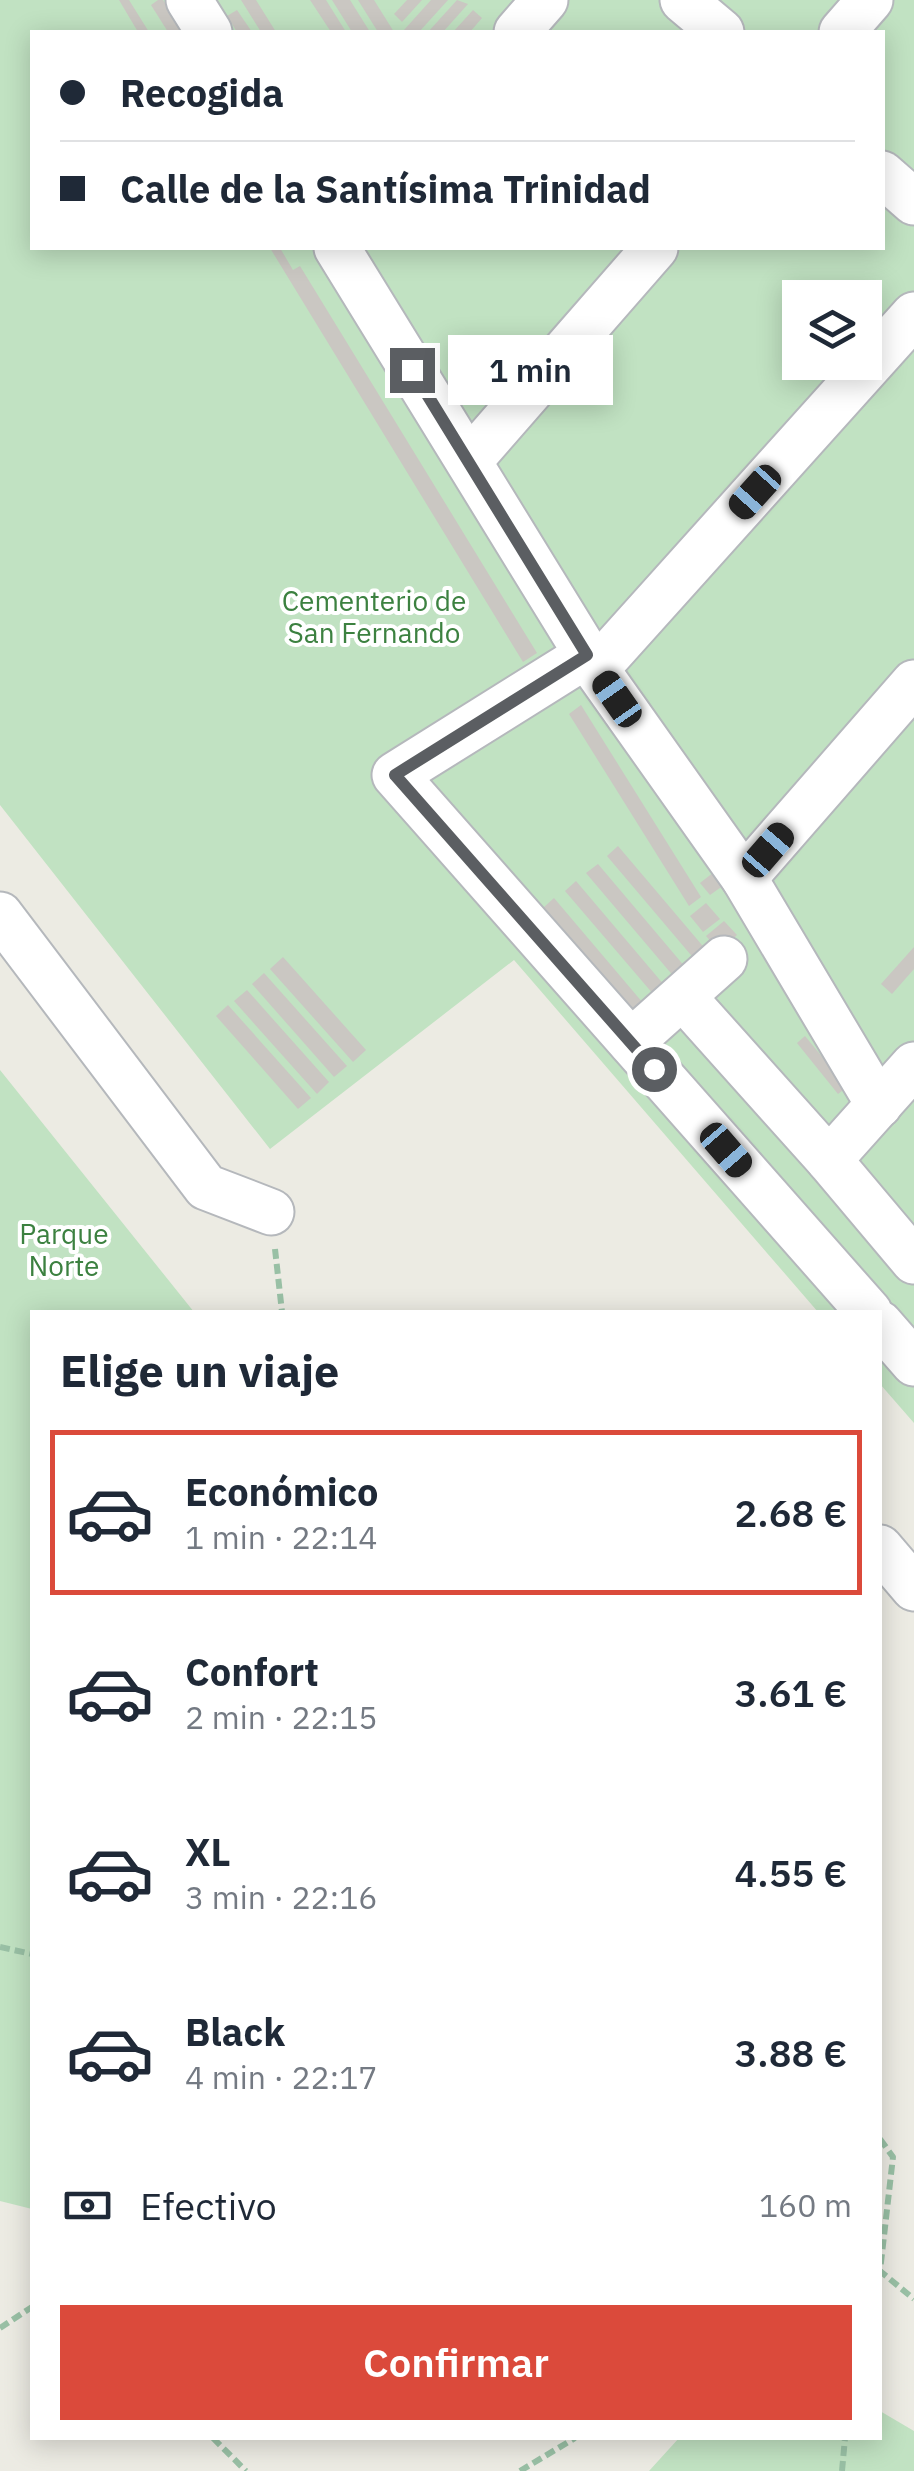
<!DOCTYPE html>
<html lang="es">
<head>
<meta charset="utf-8">
<style>
  :root { --surface:#fff; --page:#f2f2f3; --text:#1f2937; --muted:#747a83; --line:#e0e1e3; --accent:#db4a3b }
  body { margin:0; font-family:"IBM Plex Sans",sans-serif; background:var(--page); color:var(--text); height:100vh; display:flex; flex-direction:column; font-size:38px; white-space:nowrap }
  * { box-sizing:border-box; margin:0 }
  p { font-size:32px; color:var(--muted) }
  .icon { flex:none; width:55px; height:55px; fill:none; stroke:currentColor; stroke-width:2; stroke-linecap:round; stroke-linejoin:round }
  .map { position:relative; flex:1; overflow:hidden }
  .side { position:absolute; left:30px; top:1310px; width:852px; height:1130px; display:flex; flex-direction:column; background:var(--surface); border-radius:0px; box-shadow:0 5px 25px #0003 }
  .side>* { flex:none }
  .top-card { position:absolute; left:30px; top:30px; width:855px; height:220px; border-radius:0px; box-shadow:0 5px 25px #0003; display:grid; align-content:center; height:220px; padding:0 30px; background:var(--surface) }
  .buttons { position:absolute; left:782px; top:280px; display:grid; gap:20px }
  .buttons a { display:grid; place-items:center; width:100px; height:100px; border-radius:0px; background:var(--surface); box-shadow:0 5px 25px #0003; font-size:50px }
  .end { position:absolute; width:45px; height:45px; margin:-22px; border:12px solid #5b5e62; background:#fff; box-shadow:0 0 0 5px #fff }
  .from { border-radius:50% }
  .bubble { position:absolute; height:70px; border-radius:0px; background:var(--surface); box-shadow:0 5px 25px #0003; font-size:32px; font-weight:600; line-height:70px; text-align:center }
  .car { position:absolute; width:30px; height:60px; margin:-30px -15px; border-radius:12px; box-shadow:0 0 8px 2px #0007; background:linear-gradient(#222 24%,#8ab4d8 0 40%,#222 0 76%,#8ab4d8 0 86%,#222 0) }
  .top-card b { display:flex; align-items:center; gap:35px; height:95px; font-size:38px }
  .top-card b+b { border-top:2px solid var(--line) }
  .top-card i { width:25px; height:25px; background:var(--text) }
  ul { padding:0; list-style:none }
  li { display:flex; align-items:center; gap:30px; height:165px; margin:0 20px 15px; padding:0 10px; border:5px solid transparent; border-radius:0px }
  li div { flex:1 }
  li b { display:block; font-size:38px }
  li em { font-style:normal; font-weight:600 }
  li.on { border-color:var(--accent) }
  li>.icon { width:90px; height:90px; stroke-width:1.5 }
  h2 { padding:0 30px; font-size:45px; line-height:120px }
  .pay { display:flex; align-items:center; gap:25px; height:110px; padding:0 30px; font-size:38px }
  .pay p { margin-inline-start:auto }
  .button { display:flex; gap:20px; margin-top:auto; padding:20px 30px }
  .button a { flex:1; height:115px; border-radius:0px; background:var(--accent); color:#fff; font-size:40px; font-weight:600; line-height:115px; text-align:center }
  .map>svg:first-child { display:block }
  .green { fill:#c1e2c2; fill-rule:evenodd }
  .building { fill:#cac7c2 }
  .lines { fill:none; stroke-linecap:round; stroke-linejoin:round }
  .minor-casing { stroke:#b5b8bc; stroke-width:49 }
  .path { stroke:#99c0a5; stroke-width:6; stroke-dasharray:10 5; stroke-linecap:butt }
  .minor { stroke:#fff; stroke-width:45 }
  .route { stroke:#5b5e62; stroke-width:12 }
  .labels { text-anchor:middle; stroke-width:8; stroke-linejoin:round; paint-order:stroke }
  .park-label { font-size:28px; fill:#3c8140; stroke:#fff }
</style>
</head>
<body>
<div class="map">
<svg width="914" height="2471" viewBox="0 0 914 2471">
  <rect width="100%" height="100%" fill="#ecebe3"/>
  <!-- green -->
  <g class="green">
    <path d="M0 0H914V1423L880 1384V1312H818L514 960 270 1149 0 805ZM32 32H882V248H32ZM800 298H865V362H800Z"/>
    <polygon points="0,1070 194,1312 32,1312 32,2209 0,2201"/>
    <polygon points="880,2411 914,2431 914,2471 649,2471 679,2438 880,2438"/>
  </g>
  <!-- building -->
  <g class="building">
    <polygon points="119,0 129,0 149,32 138,32"/>
    <polygon points="158,0 163,0 183,32 168,32 151,5"/>
    <polygon points="241,0 256,0 276,32 261,32"/>
    <polygon points="310,0 326,0 346,32 331,32"/>
    <polygon points="332,0 350,0 370,32 352,32"/>
    <polygon points="358,0 374,0 394,32 378,32"/>
    <polygon points="407,0 422,0 402,22 394,14"/>
    <polygon points="431,0 448,0 419,32 407,32 404,30"/>
    <polygon points="457,0 468,4 443,32 428,32"/>
    <polygon points="237,10 252,32 237,32 227,16"/>
    <polygon points="473,10 482,18 470,32 453,32"/>
    <polygon points="270,248 280,248 293,270 300,266 537,653 523,662"/>
    <polygon points="581,705 701,897 689,906 569,714"/>
    <polygon points="618,846 707,951 696,961 607,856"/>
    <polygon points="598,864 686,968 675,978 586,873"/>
    <polygon points="714,872 724,885 710,895 700,883"/>
    <polygon points="576,881 665,986 654,995 565,891"/>
    <polygon points="554,898 643,1003 632,1013 543,908"/>
    <polygon points="706,903 720,919 703,932 690,916"/>
    <polygon points="724,921 737,935 719,951 706,936"/>
    <polygon points="914,947 914,969 892,994 881,984"/>
    <polygon points="283,957 366,1050 353,1062 270,969"/>
    <polygon points="264,973 347,1066 334,1077 252,984"/>
    <polygon points="247,990 329,1082 317,1094 234,1001"/>
    <polygon points="228,1005 311,1098 298,1109 216,1016"/>
    <polygon points="805,1036 847,1087 838,1094 797,1043"/>
  </g>
  <g class="lines">
    <defs>
      <g id="minor">
        <polyline points="189,0 209,32"/>
        <polyline points="683,0 721,32"/>
        <polyline points="517,32 545,0"/>
        <polyline points="842,32 870,0"/>
        <polyline points="882,174 914,202"/>
        <polyline points="337,248 596,669 744,878 879,1105"/>
        <polyline points="469,461 655,248"/>
        <polyline points="587,655 395,775 869,1312"/>
        <polyline points="596,669 914,315"/>
        <polyline points="744,878 914,683"/>
        <polyline points="0,915 206,1187 271,1212"/>
        <polyline points="683,997 829,1160 914,1261"/>
        <polyline points="631,1042 724,959"/>
        <polyline points="829,1160 914,1065"/>
        <polyline points="880,1324 914,1363"/>
        <polyline points="880,1548 914,1588"/>
      </g>
    </defs>
    <!-- minor casing -->
    <use href="#minor" class="minor-casing"/>
    <!-- path -->
    <g class="path">
      <polyline points="275,1249 282,1312"/>
      <polyline points="0,1947 32,1954"/>
      <polyline points="880,2139 893,2157 880,2271 914,2299"/>
      <polyline points="0,2328 32,2307"/>
      <polyline points="213,2438 246,2471"/>
      <polyline points="520,2471 575,2438"/>
      <polyline points="842,2471 845,2438"/>
    </g>
    <!-- minor -->
    <use href="#minor" class="minor"/>
  </g>
  <g class="lines">
    <!-- route -->
    <polyline class="route" points="412,370 587,655 395,775 654,1069"/>
  </g>
  <g class="labels">
    <!-- park labels -->
    <g class="park-label">
      <text x="374" y="611">Cementerio de<tspan x="374" dy="32">San Fernando</tspan></text>
      <text x="64" y="1244">Parque<tspan x="64" dy="32">Norte</tspan></text>
    </g>
  </g>
</svg>
<div class="buttons">
<a><svg class="icon" aria-label="layers" viewBox="0 0 24 24"><path d="M12 4l9 5-9 5-9-5zM3 14l9 5 9-5"/></svg></a>
</div>
<i class="end from" style="left:654px;top:1069px"></i>
<i class="end" style="left:412px;top:370px"></i>
<div class="bubble" style="left:448px;top:335px;width:165px">1 min</div>
<i class="car" style="left:755px;top:492px;rotate:222deg"></i>
<i class="car" style="left:617px;top:699px;rotate:325deg"></i>
<i class="car" style="left:768px;top:850px;rotate:41deg"></i>
<i class="car" style="left:726px;top:1150px;rotate:139deg"></i>
<div class="top-card">
<b><i class="from"></i>Recogida</b>
<b><i></i>Calle de la Santísima Trinidad</b>
</div>
<section class="side">
<h2>Elige un viaje</h2>
<ul>
<li class="on"><svg class="icon" aria-label="car" viewBox="0 0 24 24"><path d="M5 17H2v-5l4-1 3-4h7l3 4 3 1v5h-3M9 17h6M6 11h13"/><circle cx="7" cy="17" r="2"/><circle cx="17" cy="17" r="2"/></svg><div><b>Económico</b><p>1 min · 22:14</p></div><em>2.68 €</em></li>
<li><svg class="icon" aria-label="car" viewBox="0 0 24 24"><path d="M5 17H2v-5l4-1 3-4h7l3 4 3 1v5h-3M9 17h6M6 11h13"/><circle cx="7" cy="17" r="2"/><circle cx="17" cy="17" r="2"/></svg><div><b>Confort</b><p>2 min · 22:15</p></div><em>3.61 €</em></li>
<li><svg class="icon" aria-label="car" viewBox="0 0 24 24"><path d="M5 17H2v-5l4-1 3-4h7l3 4 3 1v5h-3M9 17h6M6 11h13"/><circle cx="7" cy="17" r="2"/><circle cx="17" cy="17" r="2"/></svg><div><b>XL</b><p>3 min · 22:16</p></div><em>4.55 €</em></li>
<li><svg class="icon" aria-label="car" viewBox="0 0 24 24"><path d="M5 17H2v-5l4-1 3-4h7l3 4 3 1v5h-3M9 17h6M6 11h13"/><circle cx="7" cy="17" r="2"/><circle cx="17" cy="17" r="2"/></svg><div><b>Black</b><p>4 min · 22:17</p></div><em>3.88 €</em></li>
</ul>
<div class="pay"><svg class="icon" aria-label="cash" viewBox="0 0 24 24"><path d="M3 7h18v10H3z"/><circle cx="12" cy="12" r="2"/></svg>Efectivo<p>160 m</p></div>
<div class="button"><a>Confirmar</a></div>
</section>
</div>
</body>
</html>
